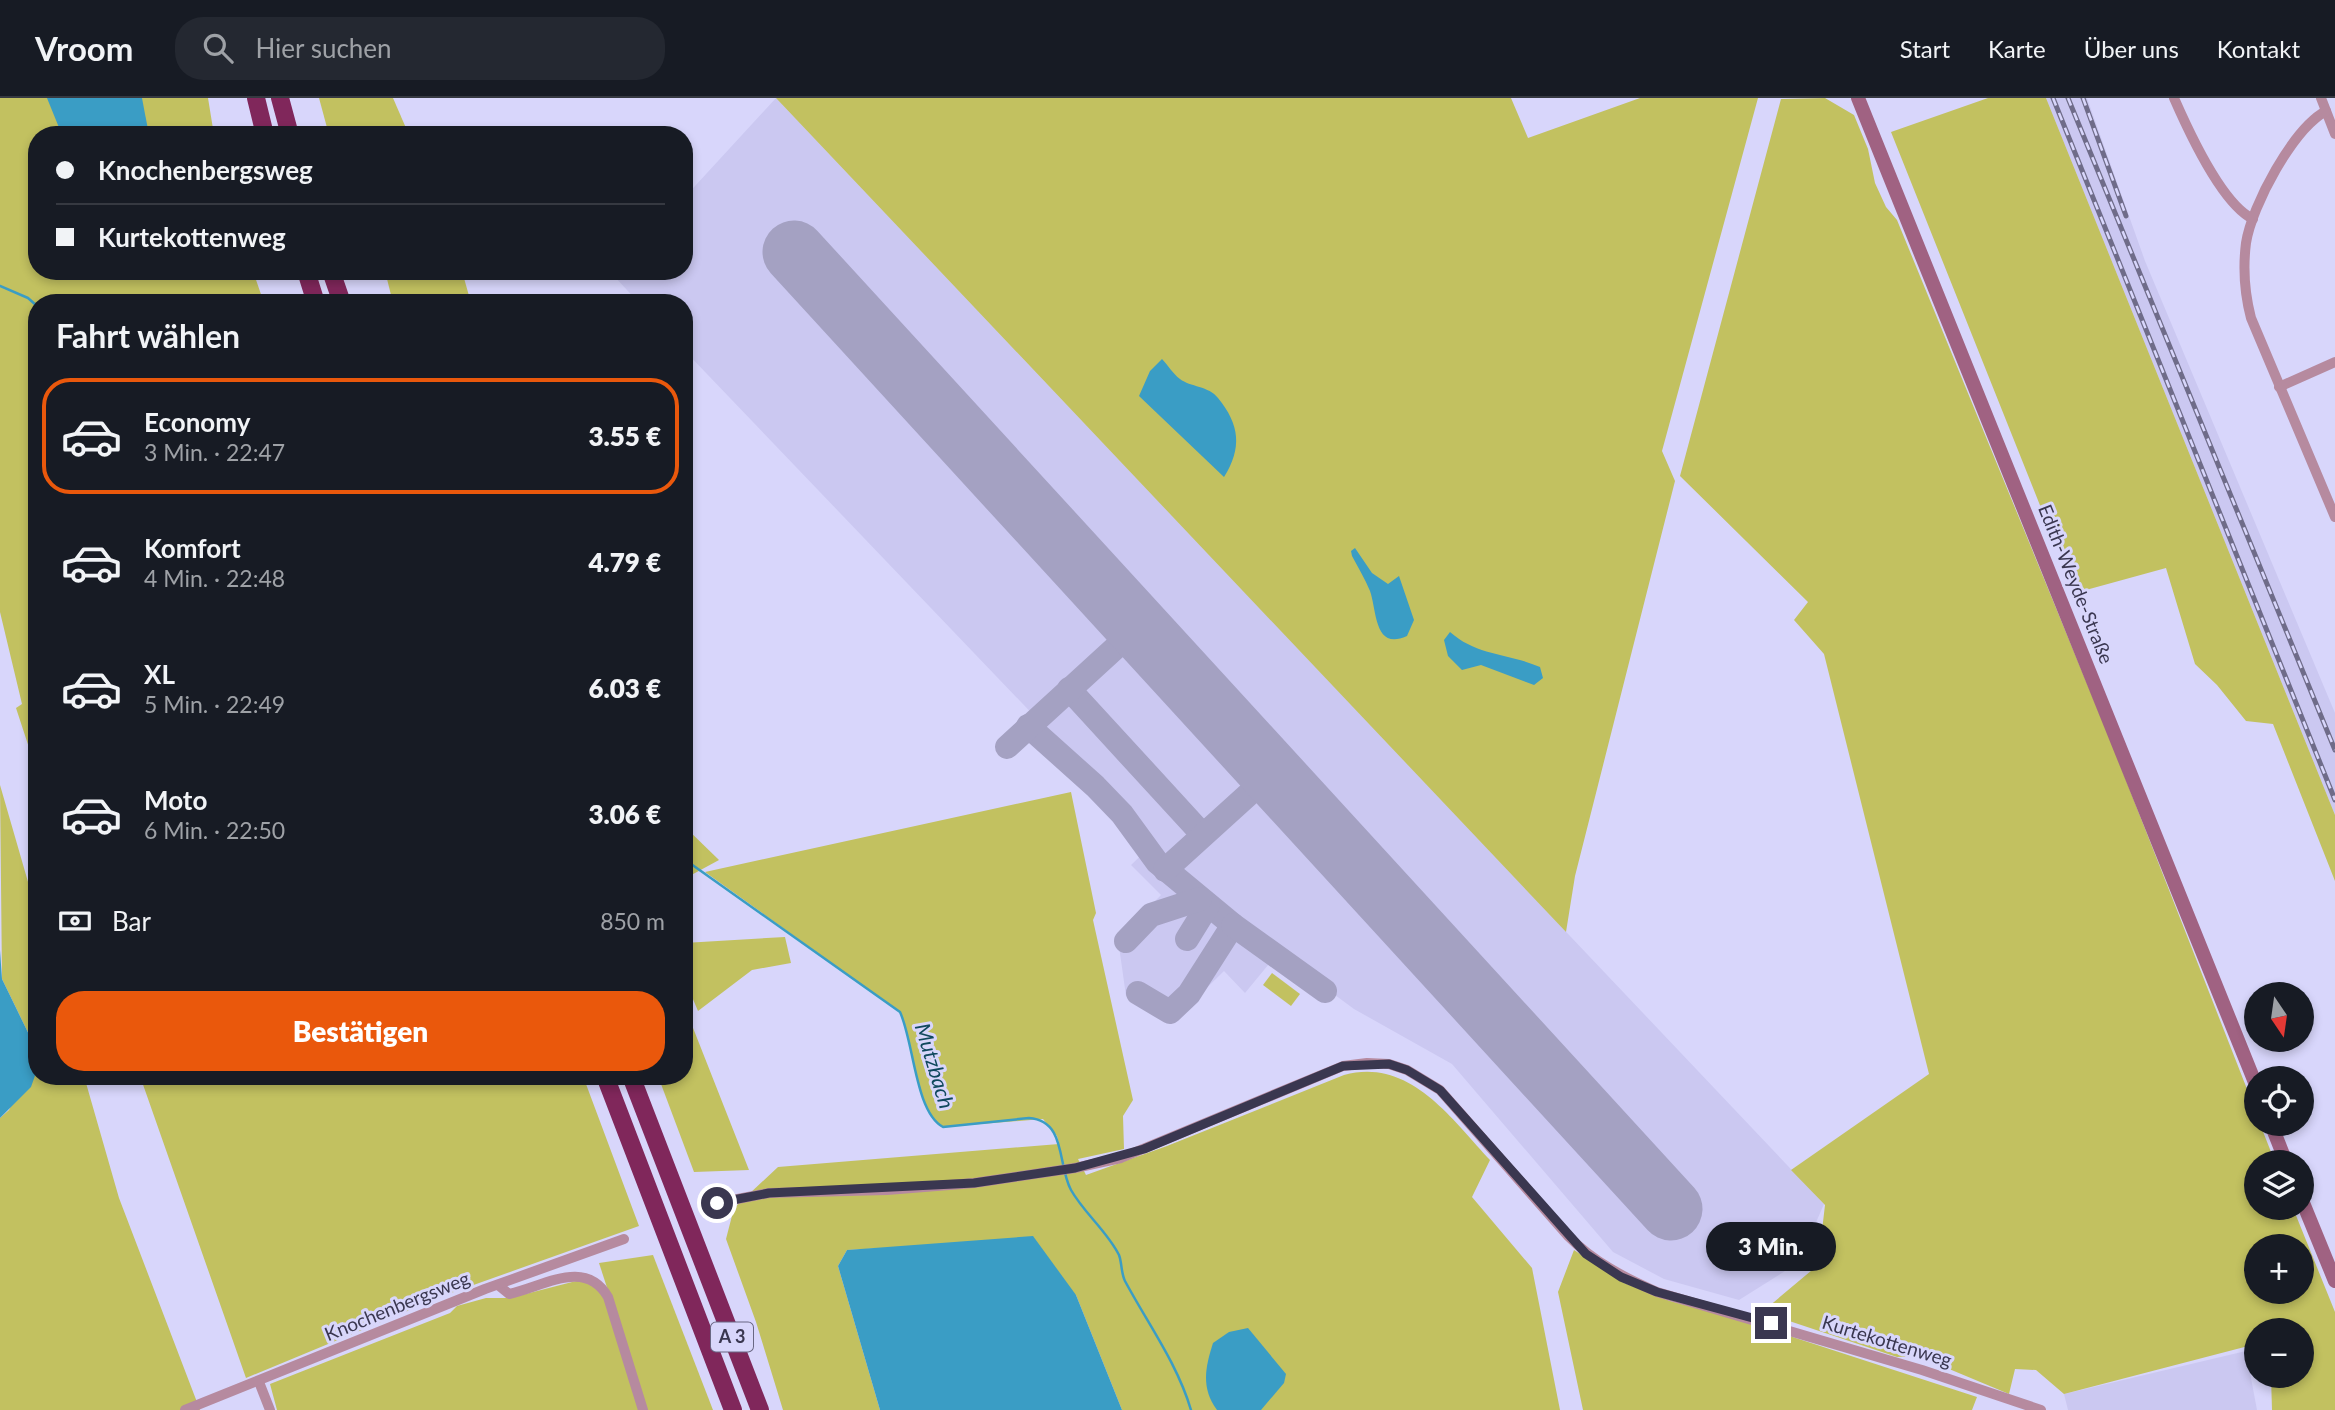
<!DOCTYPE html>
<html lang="de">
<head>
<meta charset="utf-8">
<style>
  :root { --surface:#171b24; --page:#242831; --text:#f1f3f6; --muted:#9ea1a6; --line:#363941; --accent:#ea580c }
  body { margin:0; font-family:Lato,sans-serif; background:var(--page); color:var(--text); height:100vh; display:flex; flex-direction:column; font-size:26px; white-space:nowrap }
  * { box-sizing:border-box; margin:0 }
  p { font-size:23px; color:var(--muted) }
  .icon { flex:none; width:38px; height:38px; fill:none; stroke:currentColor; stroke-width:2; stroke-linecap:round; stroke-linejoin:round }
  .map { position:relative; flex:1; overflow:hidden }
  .panel { position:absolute; left:28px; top:196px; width:665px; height:791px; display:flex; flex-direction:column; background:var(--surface); border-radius:28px; box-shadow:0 4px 10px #0003 }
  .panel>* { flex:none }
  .top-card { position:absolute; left:28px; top:28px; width:665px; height:154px; border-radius:28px; box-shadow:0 4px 10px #0003; display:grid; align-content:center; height:154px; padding:0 28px; background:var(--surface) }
  .needle { width:46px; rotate:167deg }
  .controls { position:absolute; left:2244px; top:884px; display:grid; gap:14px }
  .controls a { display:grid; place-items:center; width:70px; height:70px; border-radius:50%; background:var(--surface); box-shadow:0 4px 10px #0003; font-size:35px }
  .end { position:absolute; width:32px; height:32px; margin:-16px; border:9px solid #3a3750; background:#fff; box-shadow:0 0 0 4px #fff }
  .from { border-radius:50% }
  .bubble { position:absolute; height:49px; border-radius:24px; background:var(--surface); box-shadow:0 4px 10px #0003; font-size:23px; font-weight:800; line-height:49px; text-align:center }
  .top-card b { display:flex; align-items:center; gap:24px; height:66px; font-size:26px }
  .top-card b+b { border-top:2px solid var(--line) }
  .top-card i { width:18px; height:18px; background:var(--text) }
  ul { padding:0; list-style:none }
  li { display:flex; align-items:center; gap:21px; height:116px; margin:0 14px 10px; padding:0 14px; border:4px solid transparent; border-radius:28px }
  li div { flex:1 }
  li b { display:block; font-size:26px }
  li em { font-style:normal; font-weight:800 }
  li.selected { border-color:var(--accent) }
  li>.icon { width:63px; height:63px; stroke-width:1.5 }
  h2 { padding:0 28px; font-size:32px; line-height:84px }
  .pay { display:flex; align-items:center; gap:18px; height:77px; padding:0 28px; font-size:26px }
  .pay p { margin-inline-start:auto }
  .cta { display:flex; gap:14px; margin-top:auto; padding:14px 28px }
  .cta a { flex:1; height:80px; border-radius:28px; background:var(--accent); color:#fff; font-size:28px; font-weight:800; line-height:80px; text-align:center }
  header { display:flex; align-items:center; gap:42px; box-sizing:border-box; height:98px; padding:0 35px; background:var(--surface); border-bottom:2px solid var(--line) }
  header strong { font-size:33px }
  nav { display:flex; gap:38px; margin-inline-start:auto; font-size:24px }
  .search { width:490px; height:63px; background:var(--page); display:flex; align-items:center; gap:18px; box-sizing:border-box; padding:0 24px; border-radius:28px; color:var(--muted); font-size:26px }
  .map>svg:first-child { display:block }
  .built { fill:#cbc8f1 }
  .green { fill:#c2c160; fill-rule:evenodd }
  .water { fill:#3a9dc5 }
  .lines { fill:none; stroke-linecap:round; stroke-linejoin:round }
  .stream { stroke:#3a9dc5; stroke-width:2.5 }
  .taxiway { stroke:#a4a1c2; stroke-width:24 }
  .runway { stroke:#a4a1c2; stroke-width:63 }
  .street { stroke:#b68a9f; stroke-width:10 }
  .secondary { stroke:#a06282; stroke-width:14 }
  .highway { stroke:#80275b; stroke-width:18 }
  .rail-casing { stroke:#6f6c89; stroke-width:5 }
  .rail { stroke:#d8d6fb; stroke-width:2.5; stroke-dasharray:8; stroke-linecap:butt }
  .route { stroke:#3a3750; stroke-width:9 }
  .labels { text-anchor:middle; stroke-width:6; stroke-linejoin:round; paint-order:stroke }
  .shield { fill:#d8d6fb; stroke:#696783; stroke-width:2 }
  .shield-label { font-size:18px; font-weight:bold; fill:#3a3750 }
  .street-label { font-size:19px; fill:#3a3750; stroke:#d8d6fb }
  .water-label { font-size:21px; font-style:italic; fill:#10485d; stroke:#d8d6fb }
</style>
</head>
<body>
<header>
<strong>Vroom</strong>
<div class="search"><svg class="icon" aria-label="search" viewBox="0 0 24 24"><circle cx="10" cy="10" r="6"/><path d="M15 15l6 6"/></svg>Hier suchen</div>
<nav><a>Start</a><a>Karte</a><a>Über uns</a><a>Kontakt</a></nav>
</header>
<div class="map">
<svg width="2335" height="1312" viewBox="0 0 2335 1312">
  <rect width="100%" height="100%" fill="#d8d6fb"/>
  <!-- built -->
  <g class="built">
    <polygon points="776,0 1824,1106 1807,1145 1785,1173 1739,1202 1664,1181 1613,1154 1452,966 1354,911 1278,855 1245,895 1224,873 1171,925 1126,898 1118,841 1161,797 1131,767 1155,744 684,252 684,205 639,205 614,178 618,173 684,173 684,100"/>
    <polygon points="2046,0 2087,0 2145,163 2335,615 2335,717"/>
    <polygon points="2246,1253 2257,1312 2068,1312 2064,1296"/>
  </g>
  <!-- green -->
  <g class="green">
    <polygon points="0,0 208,0 214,37 37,37 37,173 253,173 264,205 37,205 37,674 16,610 22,606 0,514"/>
    <polygon points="319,0 393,0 409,37 329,37"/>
    <polygon points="776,0 1511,0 1528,40 1640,0 1758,0 1662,353 1675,383 1575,778 1566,834"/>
    <path d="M1825 0 1854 17 1868 51 1875 85 1886 109 1897 122 2113 649 2256 1014V1026H2260L2275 1064H2256V1110H2293L2335 1214V1312H2272L2271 1278H2301V1232H2256V1246L2064 1296 2036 1272 2015 1271 2009 1296 1918 1258 1897 1259 1762 1214 1818 1167 1825 1107 1791 1072 1929 976 1824 556 1794 522 1808 504 1680 378 1781 1ZM2256 1148H2301V1194H2256Z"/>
    <polygon points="1988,0 2046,0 2335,717 2335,783 2273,626 2246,623 2217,587 2195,566 2166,470 2075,495 1891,34"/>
    <polygon points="385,173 462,173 471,205 393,205"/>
    <polygon points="0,687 37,815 37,978 84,978 119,1100 200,1312 0,1312 0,1020 9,1012 36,951 2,881"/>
    <path d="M1071 694 1096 815 1093 822 1133 1002 1123 1018 1124 1051 1078 1061 1086 1077 1167 1048 1344 977C1409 959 1451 1020 1490 1062L1472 1099 1532 1170 1560 1312H1122L1076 1197 940 1147 847 1152 838 1168 880 1312H783L756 1224 726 1141 734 1110 778 1069 1059 1046 1057 1038 1043 1021 943 1029C915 1014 914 944 900 914L705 774Z"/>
    <polygon points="684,728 719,762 684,781"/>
    <polygon points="785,839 791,865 752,872 698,913 684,880 684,845"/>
    <polygon points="1272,875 1300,896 1291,908 1263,887"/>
    <polygon points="684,907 749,1072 694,1074 658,978 684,978"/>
    <polygon points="140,978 583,978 639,1128 451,1195 246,1280"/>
    <polygon points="1574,1152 1624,1185 1670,1203 1750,1225 1977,1299 1972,1312 1583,1312 1558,1194"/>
    <polygon points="653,1157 713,1312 647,1312 599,1165"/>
    <polygon points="589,1182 605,1201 639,1312 277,1312 270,1286 450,1215 457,1208 486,1200 510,1200 576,1183"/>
  </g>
  <!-- water -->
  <g class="water">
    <polygon points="47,0 142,0 149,37 62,37"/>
    <path d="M1162 261C1168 267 1173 276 1180 281 1190 289 1209 288 1218 300 1240 327 1242 350 1224 379L1139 298 1150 273Z"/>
    <path d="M1355 450 1372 475 1388 486 1399 478 1414 522 1407 538C1374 553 1377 513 1370 493 1365 481 1358 469 1352 458L1351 453Z"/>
    <path d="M1450 534C1477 558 1508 555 1540 569L1543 580 1534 587 1481 567 1462 572 1448 558 1444 542Z"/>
    <polygon points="0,852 2,881 36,951 37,972 31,989 0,1020"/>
    <polygon points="1033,1138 1076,1197 1122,1312 880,1312 838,1168 847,1152"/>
    <path d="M1248 1230 1286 1276 1284 1285 1261 1312H1217C1201 1290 1205 1270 1213 1245L1229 1234Z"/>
  </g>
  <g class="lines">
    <!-- stream -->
    <g class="stream">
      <polyline points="0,188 28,200 37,208"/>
      <path d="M684 761 900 914C914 944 915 1014 943 1029L1029 1020C1067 1023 1057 1067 1071 1092 1084 1115 1107 1133 1119 1157 1122 1165 1121 1175 1125 1183 1148 1226 1177 1265 1191 1312"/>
    </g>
    <!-- taxiway -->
    <g class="taxiway">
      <polyline points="1069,591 1202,736"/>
      <polyline points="1028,628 1095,688 1122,716 1157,764 1233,827 1189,896 1170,914 1138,895"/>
      <polyline points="1007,649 1137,530"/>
      <polyline points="1165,772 1271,676"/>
      <polyline points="1233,827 1325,893"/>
      <polyline points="1187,841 1208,807"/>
      <polyline points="1126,843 1151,817 1200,801"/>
    </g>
    <!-- runway -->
    <polyline class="runway" points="794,154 1671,1111"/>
    <!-- street -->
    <g class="street">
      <path d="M2174 0C2188 32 2222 106 2253 121"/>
      <polyline points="2321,0 2335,36"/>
      <path d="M2326 13C2293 31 2252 107 2246 145 2243 169 2245 197 2251 220L2335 419"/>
      <polyline points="2279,289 2335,264"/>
      <path d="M717 1105 769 1095 887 1092 974 1085 1075 1070 1121 1060 1343 968 1367 965 1389 966 1407 972 1440 992 1568 1138C1594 1164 1623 1179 1657 1194L1922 1272 2041 1312"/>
      <path d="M498 1187 509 1196C545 1188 585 1160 608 1199L643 1312"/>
      <polyline points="259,1284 270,1312"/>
      <polyline points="185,1312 485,1191 624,1141"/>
    </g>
    <!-- secondary -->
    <g class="secondary">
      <polyline points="1858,0 2256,987"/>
      <polyline points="2271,1026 2286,1064"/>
      <polyline points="2301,1100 2335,1183"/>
    </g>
    <!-- highway -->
    <g class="highway">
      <polyline points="256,0 265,37"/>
      <polyline points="280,0 290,37"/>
      <polyline points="306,173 316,205"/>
      <polyline points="331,173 342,205"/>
      <polyline points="605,978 733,1312"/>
      <polyline points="631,978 760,1312"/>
    </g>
    <defs>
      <g id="rail">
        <polyline points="2053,0 2335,702"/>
        <polyline points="2068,0 2335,652"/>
        <polyline points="2083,0 2126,118"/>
      </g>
    </defs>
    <!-- rail casing -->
    <use href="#rail" class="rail-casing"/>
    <!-- rail -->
    <use href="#rail" class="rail"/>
  </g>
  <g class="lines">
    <!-- route -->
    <polyline class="route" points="717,1105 769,1095 974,1085 1075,1070 1144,1051 1343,968 1389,966 1407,972 1440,992 1586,1156 1621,1179 1657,1194 1771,1225"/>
  </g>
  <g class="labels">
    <!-- shield labels -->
    <rect class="shield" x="711" y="1224.5" width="42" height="29" rx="5"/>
    <g class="shield-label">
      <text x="732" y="1245">A 3</text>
    </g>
    <!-- street labels -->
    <g class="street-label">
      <text transform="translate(2076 486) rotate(68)" y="7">Edith-Weyde-Straße</text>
      <text transform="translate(397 1208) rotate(-22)" y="7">Knochenbergsweg</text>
      <text transform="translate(1887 1243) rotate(17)" y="7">Kurtekottenweg</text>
    </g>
    <!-- water labels -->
    <g class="water-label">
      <text transform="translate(934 968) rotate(73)" y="7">Mutzbach</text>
    </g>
  </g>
</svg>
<div class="controls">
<a><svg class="needle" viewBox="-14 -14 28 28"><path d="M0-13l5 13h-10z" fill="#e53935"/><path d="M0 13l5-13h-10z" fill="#9ea1a6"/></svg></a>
<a><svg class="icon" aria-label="locate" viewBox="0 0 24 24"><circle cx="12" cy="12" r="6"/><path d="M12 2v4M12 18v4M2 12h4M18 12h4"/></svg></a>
<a><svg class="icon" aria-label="layers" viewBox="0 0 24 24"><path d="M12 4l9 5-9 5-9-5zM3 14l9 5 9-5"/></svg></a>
<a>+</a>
<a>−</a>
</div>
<i class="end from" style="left:717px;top:1105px"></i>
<i class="end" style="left:1771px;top:1225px"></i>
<div class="bubble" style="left:1706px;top:1124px;width:130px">3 Min.</div>
<div class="top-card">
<b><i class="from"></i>Knochenbergsweg</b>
<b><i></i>Kurtekottenweg</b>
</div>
<section class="panel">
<h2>Fahrt wählen</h2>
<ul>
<li class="selected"><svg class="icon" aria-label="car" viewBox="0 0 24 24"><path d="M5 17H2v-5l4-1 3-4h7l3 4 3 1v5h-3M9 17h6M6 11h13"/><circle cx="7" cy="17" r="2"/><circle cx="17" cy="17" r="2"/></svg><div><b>Economy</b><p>3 Min. · 22:47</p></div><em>3.55 €</em></li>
<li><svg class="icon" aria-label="car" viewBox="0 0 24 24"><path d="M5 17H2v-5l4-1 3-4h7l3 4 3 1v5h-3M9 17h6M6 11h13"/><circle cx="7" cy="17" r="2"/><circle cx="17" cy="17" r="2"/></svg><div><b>Komfort</b><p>4 Min. · 22:48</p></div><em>4.79 €</em></li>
<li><svg class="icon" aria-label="car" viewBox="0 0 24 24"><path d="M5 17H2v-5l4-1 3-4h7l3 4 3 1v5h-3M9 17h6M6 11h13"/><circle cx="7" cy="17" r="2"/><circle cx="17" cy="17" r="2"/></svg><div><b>XL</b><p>5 Min. · 22:49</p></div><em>6.03 €</em></li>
<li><svg class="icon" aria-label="car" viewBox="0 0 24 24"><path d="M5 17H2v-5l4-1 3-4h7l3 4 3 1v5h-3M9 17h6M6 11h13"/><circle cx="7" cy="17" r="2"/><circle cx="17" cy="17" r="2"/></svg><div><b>Moto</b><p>6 Min. · 22:50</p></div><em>3.06 €</em></li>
</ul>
<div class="pay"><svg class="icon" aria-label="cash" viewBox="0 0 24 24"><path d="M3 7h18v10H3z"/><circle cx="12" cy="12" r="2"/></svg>Bar<p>850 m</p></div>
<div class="cta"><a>Bestätigen</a></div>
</section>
</div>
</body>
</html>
